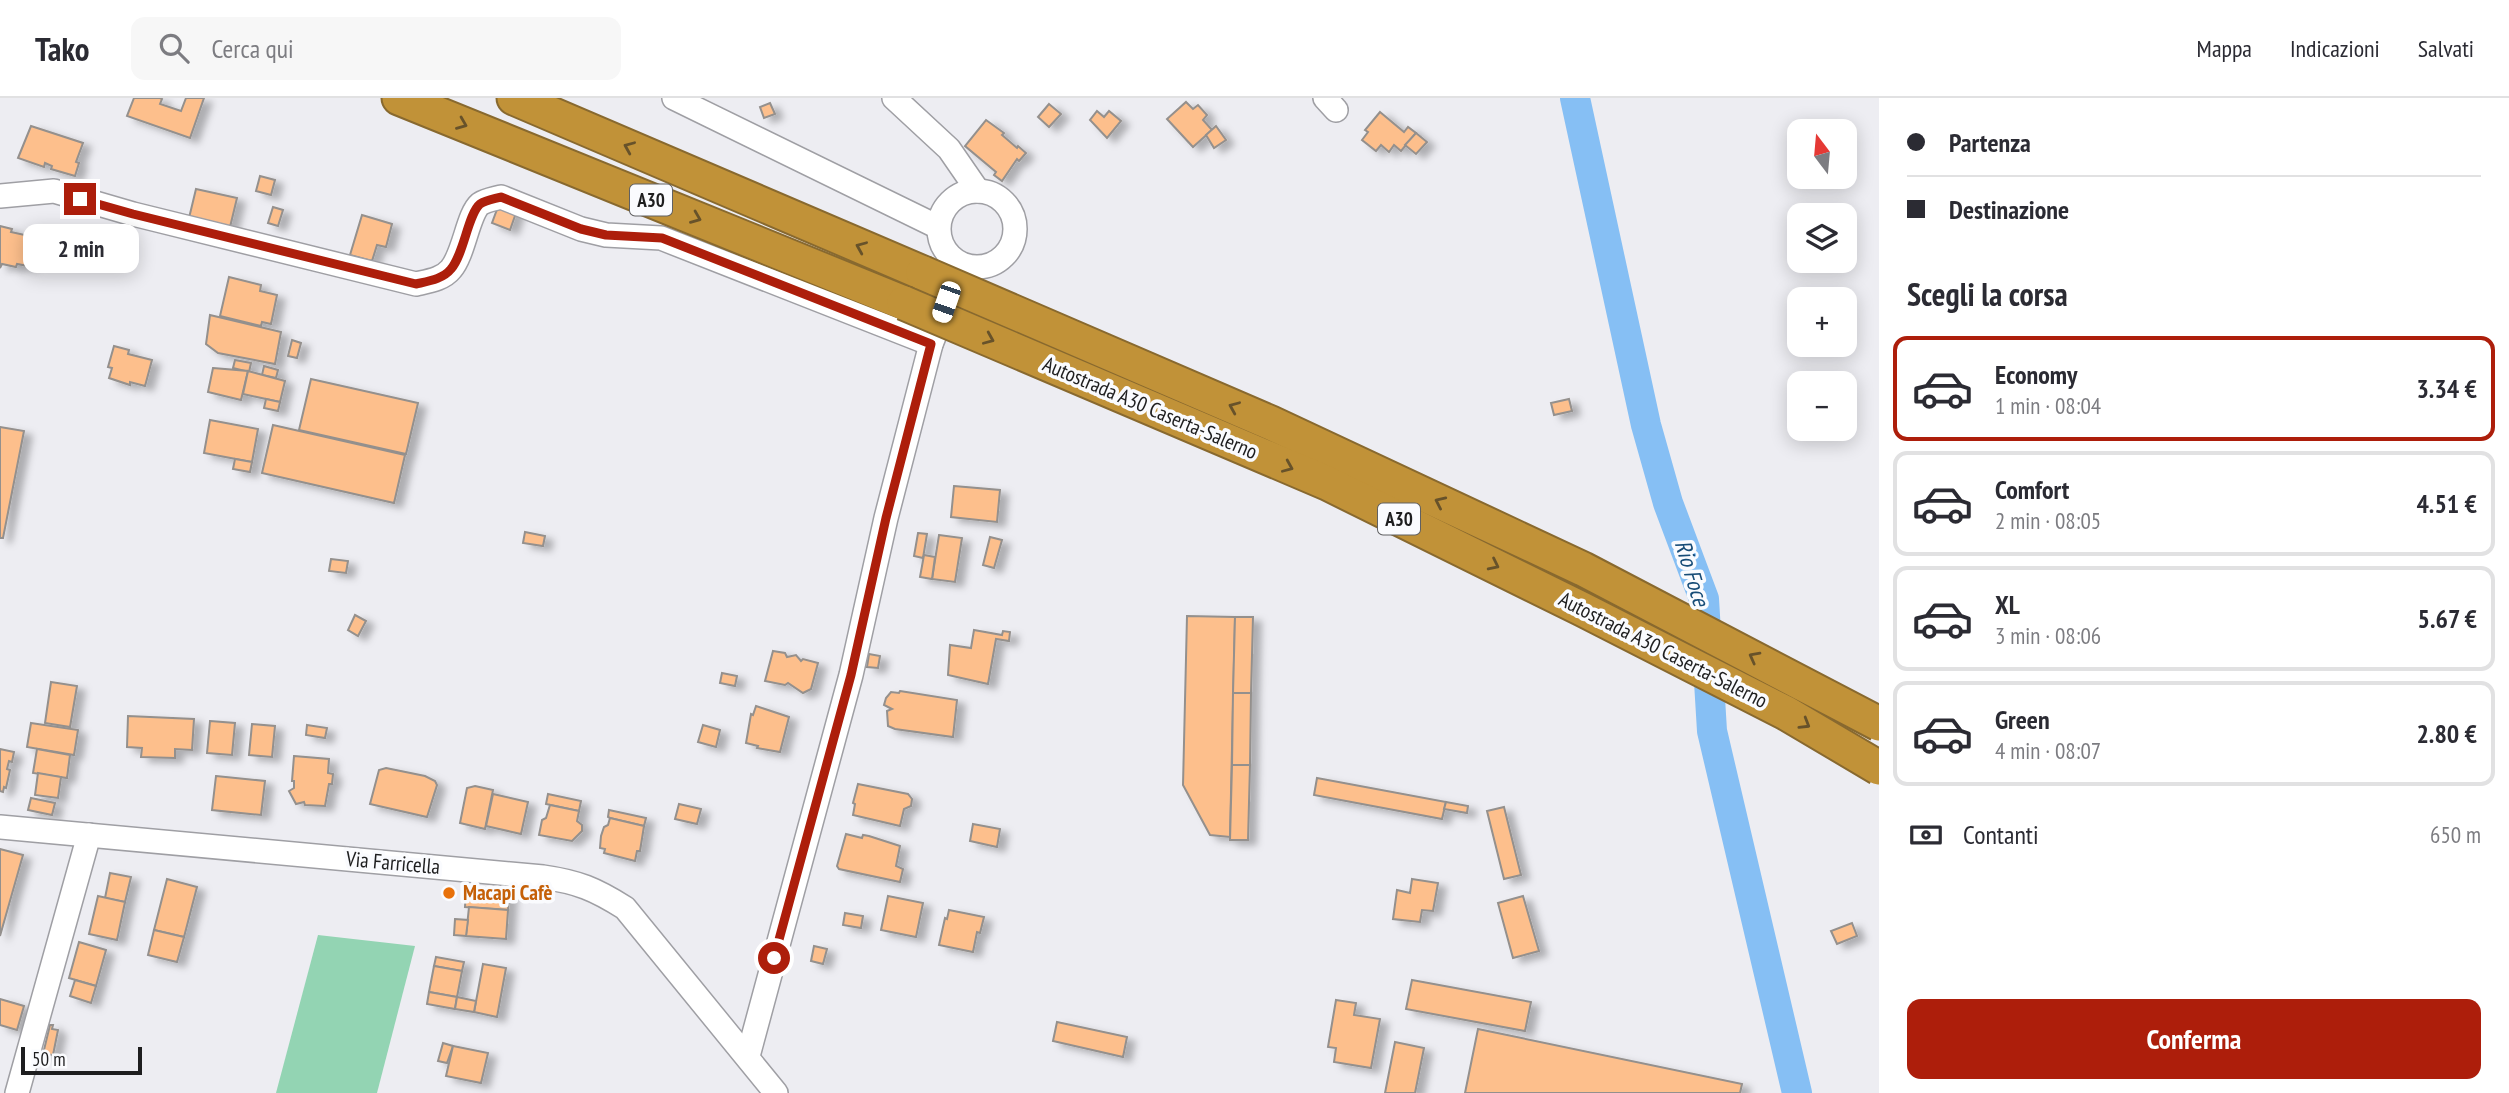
<!DOCTYPE html>
<html lang="it">
<head>
<meta charset="utf-8">
<style>
  :root { --surface:#fff; --page:#f7f7f7; --text:#2b2b33; --muted:#7c7c81; --line:#e1e1e2; --accent:#ad1e0b }
  body { margin:0; font-family:"PT Sans Narrow",sans-serif; background:var(--page); color:var(--text); height:100vh; display:flex; flex-direction:column; font-size:26px; white-space:nowrap }
  * { box-sizing:border-box; margin:0 }
  p { font-size:23px; color:var(--muted) }
  .icon { flex:none; width:38px; height:38px; fill:none; stroke:currentColor; stroke-width:2; stroke-linecap:round; stroke-linejoin:round }
  .map { position:relative; flex:1; overflow:hidden }
  .side { display:flex; flex-direction:column; background:var(--surface); width:630px }
  .side>* { flex:none }
  .hud { display:grid; align-content:center; height:154px; padding:0 28px; background:var(--surface) }
  .needle { width:46px; rotate:344deg }
  .fabs { position:absolute; left:1787px; top:21px; display:grid; gap:14px }
  .fabs a { display:grid; place-items:center; width:70px; height:70px; border-radius:14px; background:var(--surface); box-shadow:0 4px 18px #0003; font-size:35px }
  .scale { position:absolute; left:21px; bottom:18px; width:121px; box-sizing:border-box; padding-left:7px; border:4px solid #1e1e1f; border-top:0; font-size:19px; line-height:24px; white-space:nowrap; color:#1e1e1f; -webkit-text-stroke:5px #fafbfe; paint-order:stroke }
  .end { position:absolute; width:32px; height:32px; margin:-16px; border:9px solid #ad1e0b; background:#fff; box-shadow:0 0 0 4px #fff }
  .from { border-radius:50% }
  .bubble { position:absolute; height:49px; border-radius:14px; background:var(--surface); box-shadow:0 4px 18px #0003; font-size:23px; font-weight:800; line-height:49px; text-align:center }
  .car { position:absolute; width:21px; height:42px; margin:-21px -10px; border-radius:9px; box-shadow:0 0 5px 2px #0007; background:linear-gradient(#fff 24%,#345 0 40%,#fff 0 76%,#345 0 86%,#fff 0) }
  .hud b { display:flex; align-items:center; gap:24px; height:66px; font-size:26px }
  .hud b+b { border-top:2px solid var(--line) }
  .hud i { width:18px; height:18px; background:var(--text) }
  ul { padding:0; list-style:none }
  li { display:flex; align-items:center; gap:21px; height:105px; margin:0 14px 10px; padding:0 14px; border:4px solid var(--line); border-radius:14px }
  li div { flex:1 }
  li b { display:block; font-size:26px }
  li em { font-style:normal; font-weight:800 }
  li.on { border-color:var(--accent) }
  li>.icon { width:63px; height:63px; stroke-width:1.5 }
  h2 { padding:0 28px; font-size:32px; line-height:84px }
  .pay { display:flex; align-items:center; gap:18px; height:77px; padding:0 28px; font-size:26px }
  .pay p { margin-inline-start:auto }
  .primary-button { display:flex; gap:14px; margin-top:auto; padding:14px 28px }
  .primary-button a { flex:1; height:80px; border-radius:14px; background:var(--accent); color:#fff; font-size:28px; font-weight:800; line-height:80px; text-align:center }
  header { display:flex; align-items:center; gap:42px; box-sizing:border-box; height:98px; padding:0 35px; background:var(--surface); border-bottom:2px solid var(--line) }
  header strong { font-size:33px }
  nav { display:flex; gap:38px; margin-inline-start:auto; font-size:24px }
  .search { width:490px; height:63px; background:var(--page); display:flex; align-items:center; gap:18px; box-sizing:border-box; padding:0 24px; border-radius:14px; color:var(--muted); font-size:26px }
  main { display:flex; flex:1; min-height:0 }
  .map>svg:first-child { display:block }
  .green { fill:#93d4b3 }
  .lines { fill:none; stroke-linecap:round; stroke-linejoin:round }
  .river { stroke:#86bff4; stroke-width:30 }
  .building { fill:#fdbf8c; stroke:#94908d; stroke-width:2; filter:url(#shadow) }
  .minor-casing { stroke:#9f9fa4; stroke-width:26 }
  .highway-casing { stroke:#88692f; stroke-width:37 }
  .minor { stroke:#fff; stroke-width:23 }
  .highway { stroke:#c19238; stroke-width:33 }
  .highway-bridge-casing { stroke:#88692f; stroke-width:37; stroke-linecap:butt }
  .highway-bridge { stroke:#c19238; stroke-width:33 }
  .oneway { stroke:#67522a }
  .route { stroke:#ad1e0b; stroke-width:9 }
  .food-dot { fill:#e8710a; stroke:#fafbfe; stroke-width:2.5 }
  .labels { text-anchor:middle; stroke-width:7; stroke-linejoin:round; paint-order:stroke }
  .shield { fill:#fafbfe; stroke:#606062; stroke-width:2 }
  .shield-label { font-size:19px; font-weight:bold; fill:#1e1e1f }
  .street-label { font-size:21px; fill:#1e1e1f; stroke:#fafbfe }
  .food-label { font-size:21px; font-weight:bold; fill:#c56008; stroke:#fafbfe; text-anchor:start }
  .water-label { font-size:23px; font-style:italic; fill:#174c77; stroke:#fafbfe }
</style>
</head>
<body>
<header>
<strong>Tako</strong>
<div class="search"><svg class="icon" aria-label="search" viewBox="0 0 24 24"><circle cx="10" cy="10" r="6"/><path d="M15 15l6 6"/></svg>Cerca qui</div>
<nav><a>Mappa</a><a>Indicazioni</a><a>Salvati</a></nav>
</header>
<main>
<div class="map">
<svg width="1879" height="995" viewBox="0 0 1879 995">
  <defs>
    <filter id="shadow"><feDropShadow dx="8" dy="4.5" stdDeviation="3.5" flood-color="#0004"/></filter>
  </defs>
  <rect width="100%" height="100%" fill="#ededf2"/>
  <!-- green -->
  <polygon class="green" points="318,837 415,848 377,995 276,995"/>
  <g class="lines">
    <!-- river -->
    <polyline class="river" points="1575,0 1646,327 1668,405 1704,501 1712,633 1797,995"/>
  </g>
  <!-- building -->
  <g class="building">
    <polygon points="134,0 160,0 162,1 160,6 181,13 186,0 204,0 190,40 127,18"/>
    <polygon points="1186,4 1193,11 1198,7 1207,17 1203,22 1212,32 1193,49 1167,21"/>
    <polygon points="770,5 775,16 764,20 760,9"/>
    <polygon points="1049,6 1061,16 1049,29 1038,19"/>
    <polygon points="1097,13 1104,19 1109,13 1121,23 1107,40 1090,22"/>
    <polygon points="1380,14 1404,34 1408,29 1416,35 1401,53 1394,47 1389,54 1381,47 1376,53 1362,42 1368,34 1365,32"/>
    <polygon points="986,22 1004,35 1002,37 1017,50 1018,48 1026,55 1019,63 1017,61 1002,83 994,77 996,74 965,48"/>
    <polygon points="31,28 83,45 76,64 79,65 75,78 51,71 52,68 45,65 44,69 18,60"/>
    <polygon points="1216,28 1226,42 1214,50 1206,37"/>
    <polygon points="1416,35 1427,44 1416,56 1405,47"/>
    <polygon points="260,78 275,82 271,97 256,93"/>
    <polygon points="196,91 237,100 230,129 189,120"/>
    <polygon points="499,106 517,112 510,132 492,125"/>
    <polygon points="273,109 283,112 278,128 268,125"/>
    <polygon points="362,117 392,126 386,149 377,147 372,163 350,157"/>
    <polygon points="0,128 12,131 11,134 34,139 28,168 17,166 16,169 2,166 0,170"/>
    <polygon points="229,179 261,187 260,193 277,197 271,226 262,224 261,228 220,218"/>
    <polygon points="210,217 281,234 275,266 218,255 206,246"/>
    <polygon points="292,242 301,245 297,260 288,258"/>
    <polygon points="114,248 129,252 128,256 152,262 145,288 130,284 130,287 109,280 112,270 108,269"/>
    <polygon points="235,262 251,265 249,274 233,270"/>
    <polygon points="264,268 278,272 276,280 262,277"/>
    <polygon points="213,270 248,273 241,302 208,294"/>
    <polygon points="248,273 285,283 280,304 243,296"/>
    <polygon points="311,281 418,305 406,356 299,332"/>
    <polygon points="266,301 280,304 278,313 264,310"/>
    <polygon points="1569,301 1572,313 1554,317 1551,305"/>
    <polygon points="210,322 258,331 252,364 204,355"/>
    <polygon points="273,327 405,357 394,405 262,375"/>
    <polygon points="0,329 24,333 3,440 0,440"/>
    <polygon points="235,361 252,364 250,374 233,371"/>
    <polygon points="954,388 1000,392 997,424 951,419"/>
    <polygon points="525,434 545,438 543,448 523,445"/>
    <polygon points="918,435 927,436 923,460 914,458"/>
    <polygon points="939,437 962,440 955,484 932,481"/>
    <polygon points="990,439 1002,442 994,470 983,467"/>
    <polygon points="924,457 935,459 932,481 920,479"/>
    <polygon points="331,461 348,463 346,475 329,473"/>
    <polygon points="355,517 366,523 358,538 348,532"/>
    <polygon points="1187,518 1235,519 1230,739 1210,737 1183,687"/>
    <polygon points="1235,519 1253,519 1251,595 1233,595"/>
    <polygon points="974,532 1002,537 1003,533 1010,534 1009,543 996,541 988,586 948,577 950,547 971,550"/>
    <polygon points="773,553 785,555 787,559 796,557 801,563 803,561 818,565 811,591 803,595 788,585 785,587 765,583"/>
    <polygon points="869,556 880,558 878,570 867,569"/>
    <polygon points="722,575 737,578 735,588 720,585"/>
    <polygon points="51,584 77,588 70,629 45,625"/>
    <polygon points="900,593 957,602 953,639 895,631 888,628 887,613 892,611 884,607 886,600 891,594 899,595"/>
    <polygon points="1233,595 1251,595 1250,667 1232,667"/>
    <polygon points="756,608 789,619 780,654 757,650 758,648 746,645 751,616 753,617"/>
    <polygon points="128,618 194,621 192,652 175,651 175,660 141,659 142,650 127,649"/>
    <polygon points="210,623 235,625 232,657 207,655"/>
    <polygon points="31,625 78,632 74,657 27,649"/>
    <polygon points="252,626 275,628 272,659 249,657"/>
    <polygon points="307,627 327,630 325,640 306,637"/>
    <polygon points="703,627 720,632 716,649 698,644"/>
    <polygon points="0,651 14,654 12,664 9,663 7,671 10,672 6,690 4,689 3,694 0,693"/>
    <polygon points="37,651 70,657 67,680 33,675"/>
    <polygon points="294,658 329,661 328,675 333,676 332,686 329,686 325,708 305,707 304,704 296,706 289,693 294,690 294,683 292,683"/>
    <polygon points="1232,667 1250,667 1248,742 1230,742"/>
    <polygon points="386,670 425,678 435,683 437,687 427,719 370,706 379,672"/>
    <polygon points="38,675 61,679 58,700 35,697"/>
    <polygon points="216,678 265,683 261,717 212,712"/>
    <polygon points="1317,680 1446,704 1442,721 1314,697"/>
    <polygon points="858,686 908,696 912,701 911,708 904,711 900,728 853,717 855,706 853,705"/>
    <polygon points="475,688 493,692 485,731 460,725 467,690"/>
    <polygon points="493,696 528,704 521,736 486,728"/>
    <polygon points="548,696 581,703 579,713 546,706"/>
    <polygon points="31,700 55,705 52,717 28,712"/>
    <polygon points="1446,704 1468,708 1467,715 1444,711"/>
    <polygon points="679,706 701,711 697,726 675,721"/>
    <polygon points="550,707 579,713 577,723 582,727 582,733 572,743 539,737 542,722 546,720"/>
    <polygon points="1504,709 1521,777 1504,781 1487,713"/>
    <polygon points="609,712 646,720 644,728 610,720 608,719"/>
    <polygon points="610,720 644,728 640,753 637,753 635,763 604,755 605,751 600,750 601,738 604,729 608,727"/>
    <polygon points="973,726 1000,731 997,749 970,743"/>
    <polygon points="846,736 862,740 863,737 869,738 900,748 896,768 903,771 900,784 839,771 837,768"/>
    <polygon points="0,751 23,757 0,838"/>
    <polygon points="110,775 131,779 125,804 105,800"/>
    <polygon points="167,781 197,789 184,839 154,832"/>
    <polygon points="1412,781 1438,785 1433,813 1422,812 1420,824 1393,821 1397,792 1410,795"/>
    <polygon points="466,792 509,795 508,812 465,809"/>
    <polygon points="98,798 125,804 117,842 89,836"/>
    <polygon points="888,798 923,805 916,839 881,832"/>
    <polygon points="1523,798 1539,853 1513,860 1498,805"/>
    <polygon points="469,809 508,812 506,841 466,838"/>
    <polygon points="949,812 984,819 980,835 977,834 973,854 939,847 945,820 947,821"/>
    <polygon points="845,815 863,818 861,830 843,827"/>
    <polygon points="455,821 468,822 466,838 454,837"/>
    <polygon points="1852,825 1857,838 1837,846 1831,833"/>
    <polygon points="154,832 184,839 177,864 148,857"/>
    <polygon points="79,844 106,852 96,888 69,880"/>
    <polygon points="814,848 827,851 823,866 811,863"/>
    <polygon points="436,859 464,864 462,873 434,868"/>
    <polygon points="483,866 506,870 497,919 474,914"/>
    <polygon points="434,868 462,873 457,899 429,894"/>
    <polygon points="75,882 96,888 91,905 70,898"/>
    <polygon points="1412,882 1531,904 1525,933 1406,911"/>
    <polygon points="429,894 457,899 455,911 427,906"/>
    <polygon points="457,899 476,903 474,914 455,911"/>
    <polygon points="0,901 24,908 17,932 0,927"/>
    <polygon points="1336,902 1356,905 1354,917 1380,921 1371,970 1334,964 1336,950 1328,949"/>
    <polygon points="1057,924 1127,939 1123,959 1053,943"/>
    <polygon points="50,927 53,927 52,931 58,932 53,957 43,956"/>
    <polygon points="1478,931 1742,986 1740,995 1465,995"/>
    <polygon points="1395,944 1424,950 1415,995 1385,995"/>
    <polygon points="443,945 453,948 447,965 438,963"/>
    <polygon points="453,948 488,955 481,985 446,978"/>
  </g>
  <g class="lines">
    <defs>
      <g id="minor">
        <polyline points="674,0 938,129"/>
        <polyline points="894,0 949,51 978,93"/>
        <polyline points="1325,0 1336,12"/>
        <circle cx="977" cy="131" r="38"/>
        <path d="M0 98 54 93 133 116 416 186C429 183 443 181 451 171 464 156 468 116 480 106 486 102 494 101 501 99L581 131 606 137 661 140 931 246"/>
        <path d="M0 729 543 779C578 784 595 791 625 810L776 995"/>
        <polyline points="748,958 851,577 886,420 931,246 963,167"/>
        <polyline points="17,995 89,737"/>
      </g>
      <g id="highway">
        <polyline points="399,0 904,205"/>
        <polyline points="514,0 923,175"/>
      </g>
    </defs>
    <!-- minor casing -->
    <use href="#minor" class="minor-casing"/>
    <!-- highway casing -->
    <use href="#highway" class="highway-casing"/>
    <!-- minor -->
    <use href="#minor" class="minor"/>
    <!-- highway -->
    <use href="#highway" class="highway"/>
    <defs>
      <g id="highway-bridge">
        <polyline points="923,175 1271,325 1583,471 1879,626"/>
        <polyline points="904,205 1327,385 1582,511 1786,615 1879,670"/>
      </g>
    </defs>
    <!-- highway-bridge casing -->
    <use href="#highway-bridge" class="highway-bridge-casing"/>
    <!-- highway-bridge -->
    <use href="#highway-bridge" class="highway-bridge"/>
  </g>
  <!-- one-way arrows -->
  <defs><path id="oneway-chevron" d="M-2-3.5L2.5 0L-2 3.5" fill="none" stroke-width="1.6" stroke-linecap="round" stroke-linejoin="round" transform="scale(1.75)"/></defs>
  <g class="oneway">
    <use href="#oneway-chevron" transform="translate(462 26) rotate(22)"/>
    <use href="#oneway-chevron" transform="translate(629 49) rotate(-157)"/>
    <use href="#oneway-chevron" transform="translate(696 120) rotate(22)"/>
    <use href="#oneway-chevron" transform="translate(861 149) rotate(-157)"/>
    <use href="#oneway-chevron" transform="translate(989 241) rotate(23)"/>
    <use href="#oneway-chevron" transform="translate(1234 309) rotate(-157)"/>
    <use href="#oneway-chevron" transform="translate(1288 369) rotate(23)"/>
    <use href="#oneway-chevron" transform="translate(1440 404) rotate(-155)"/>
    <use href="#oneway-chevron" transform="translate(1494 467) rotate(26)"/>
    <use href="#oneway-chevron" transform="translate(1754 559) rotate(-152)"/>
    <use href="#oneway-chevron" transform="translate(1805 626) rotate(31)"/>
  </g>
  <g class="lines">
    <!-- route -->
    <path class="route" d="M80 101 133 116 416 186C429 183 443 181 451 171 464 156 468 116 480 106 486 102 494 101 501 99L581 131 606 137 662 140 931 246 886 420 851 577 774 860"/>
  </g>
  <!-- markers -->
  <circle class="food-dot" cx="449" cy="795" r="7"/>
  <g class="labels">
    <!-- shield labels -->
    <g class="shield">
      <rect x="630" y="86.5" width="42" height="31" rx="5"/>
      <rect x="1378" y="405.5" width="42" height="31" rx="5"/>
    </g>
    <g class="shield-label">
      <text x="651" y="109">A30</text>
      <text x="1399" y="428">A30</text>
    </g>
    <!-- street labels -->
    <g class="street-label">
      <text transform="translate(1150 310) rotate(23)" y="7">Autostrada A30 Caserta-Salerno</text>
      <text transform="translate(1663 552) rotate(27)" y="7">Autostrada A30 Caserta-Salerno</text>
      <text transform="translate(393 765) rotate(5)" y="7">Via Farricella</text>
    </g>
    <!-- food labels -->
    <g class="food-label">
      <text x="463" y="802">Macapi Cafè</text>
    </g>
    <!-- water labels -->
    <g class="water-label">
      <text transform="translate(1692 475) rotate(73)" y="8">Rio Foce</text>
    </g>
  </g>
</svg>
<div class="fabs">
<a><svg class="needle" viewBox="-14 -14 28 28"><path d="M0-13l5 13h-10z" fill="#e53935"/><path d="M0 13l5-13h-10z" fill="#7c7c81"/></svg></a>
<a><svg class="icon" aria-label="layers" viewBox="0 0 24 24"><path d="M12 4l9 5-9 5-9-5zM3 14l9 5 9-5"/></svg></a>
<a>+</a>
<a>−</a>
</div>
<div class="scale">50 m</div>
<i class="end from" style="left:774px;top:860px"></i>
<i class="end" style="left:80px;top:101px"></i>
<div class="bubble" style="left:23px;top:126px;width:116px">2 min</div>
<i class="car" style="left:946px;top:204px;rotate:199deg"></i>
</div>
<section class="side">
<div class="hud">
<b><i class="from"></i>Partenza</b>
<b><i></i>Destinazione</b>
</div>
<h2>Scegli la corsa</h2>
<ul>
<li class="on"><svg class="icon" aria-label="car" viewBox="0 0 24 24"><path d="M5 17H2v-5l4-1 3-4h7l3 4 3 1v5h-3M9 17h6M6 11h13"/><circle cx="7" cy="17" r="2"/><circle cx="17" cy="17" r="2"/></svg><div><b>Economy</b><p>1 min · 08:04</p></div><em>3.34 €</em></li>
<li><svg class="icon" aria-label="car" viewBox="0 0 24 24"><path d="M5 17H2v-5l4-1 3-4h7l3 4 3 1v5h-3M9 17h6M6 11h13"/><circle cx="7" cy="17" r="2"/><circle cx="17" cy="17" r="2"/></svg><div><b>Comfort</b><p>2 min · 08:05</p></div><em>4.51 €</em></li>
<li><svg class="icon" aria-label="car" viewBox="0 0 24 24"><path d="M5 17H2v-5l4-1 3-4h7l3 4 3 1v5h-3M9 17h6M6 11h13"/><circle cx="7" cy="17" r="2"/><circle cx="17" cy="17" r="2"/></svg><div><b>XL</b><p>3 min · 08:06</p></div><em>5.67 €</em></li>
<li><svg class="icon" aria-label="car" viewBox="0 0 24 24"><path d="M5 17H2v-5l4-1 3-4h7l3 4 3 1v5h-3M9 17h6M6 11h13"/><circle cx="7" cy="17" r="2"/><circle cx="17" cy="17" r="2"/></svg><div><b>Green</b><p>4 min · 08:07</p></div><em>2.80 €</em></li>
</ul>
<div class="pay"><svg class="icon" aria-label="cash" viewBox="0 0 24 24"><path d="M3 7h18v10H3z"/><circle cx="12" cy="12" r="2"/></svg>Contanti<p>650 m</p></div>
<div class="primary-button"><a>Conferma</a></div>
</section>
</main>
</body>
</html>
